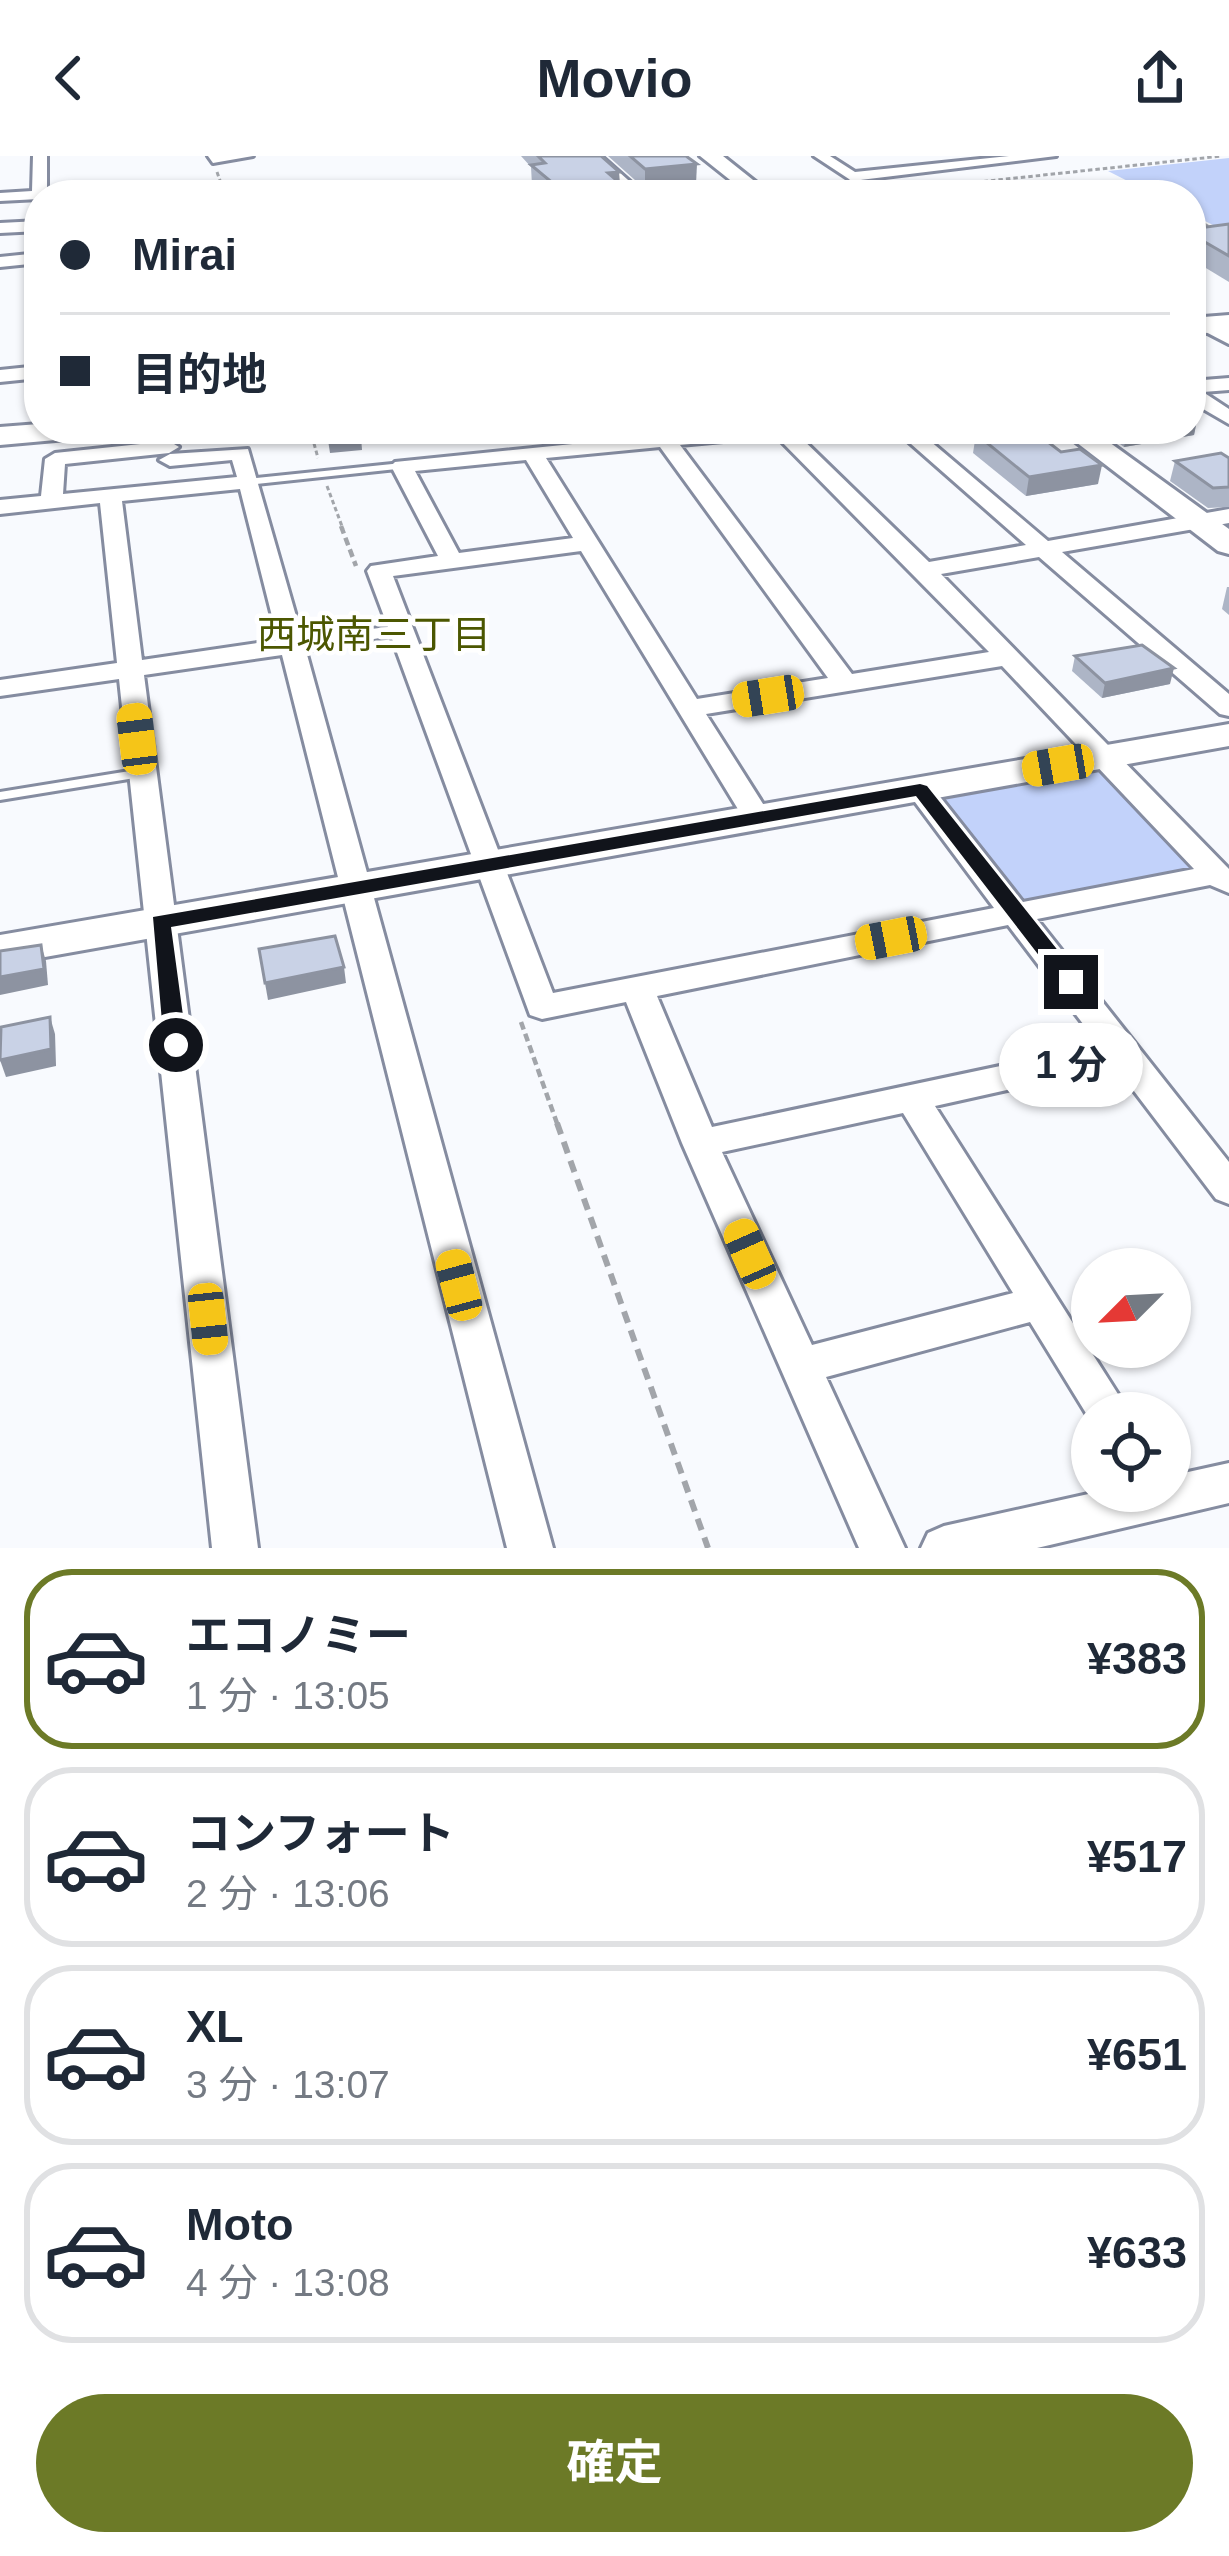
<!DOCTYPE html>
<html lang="ja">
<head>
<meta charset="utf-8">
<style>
  :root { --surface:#fff; --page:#f6f6f7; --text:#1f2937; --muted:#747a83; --line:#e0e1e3; --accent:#6c7a27 }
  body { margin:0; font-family:Helvetica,"Noto Sans JP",sans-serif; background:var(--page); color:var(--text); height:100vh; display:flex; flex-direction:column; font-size:45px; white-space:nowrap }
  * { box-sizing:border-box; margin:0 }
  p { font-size:39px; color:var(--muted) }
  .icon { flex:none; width:66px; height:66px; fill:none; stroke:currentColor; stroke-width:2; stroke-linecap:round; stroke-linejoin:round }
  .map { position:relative; height:1392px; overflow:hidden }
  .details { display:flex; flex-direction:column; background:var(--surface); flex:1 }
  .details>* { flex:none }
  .banner { position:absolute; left:24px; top:24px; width:1182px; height:264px; border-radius:48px; box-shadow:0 3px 9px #0004; display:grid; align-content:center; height:264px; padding:0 36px; background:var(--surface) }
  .needle { width:78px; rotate:246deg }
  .buttons { position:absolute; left:1071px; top:1092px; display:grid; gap:24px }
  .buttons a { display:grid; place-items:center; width:120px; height:120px; border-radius:50%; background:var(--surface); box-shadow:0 3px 9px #0004; font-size:60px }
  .end { position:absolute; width:54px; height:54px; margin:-27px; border:15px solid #11141b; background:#fff; box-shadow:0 0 0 6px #fff }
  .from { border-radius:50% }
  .bubble { position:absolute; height:84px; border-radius:42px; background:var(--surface); box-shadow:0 3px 9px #0004; font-size:39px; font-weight:700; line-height:84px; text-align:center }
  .car { position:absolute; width:36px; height:72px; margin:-36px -18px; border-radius:15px; box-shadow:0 0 9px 3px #0007; background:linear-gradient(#f5c518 24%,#345 0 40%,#f5c518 0 76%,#345 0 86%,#f5c518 0) }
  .banner b { display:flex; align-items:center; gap:42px; height:114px; font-size:45px }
  .banner b+b { border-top:3px solid var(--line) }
  .banner i { width:30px; height:30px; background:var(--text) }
  ul { padding:21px 0 0; list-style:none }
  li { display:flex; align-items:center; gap:36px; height:180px; margin:0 24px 18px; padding:0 12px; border:6px solid var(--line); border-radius:48px }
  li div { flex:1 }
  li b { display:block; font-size:45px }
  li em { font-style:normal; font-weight:700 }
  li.active { border-color:var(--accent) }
  li>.icon { width:108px; height:108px; stroke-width:1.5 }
  .button { display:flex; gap:24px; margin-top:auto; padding:24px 36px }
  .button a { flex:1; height:138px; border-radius:72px; background:var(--accent); color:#fff; font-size:48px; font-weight:700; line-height:138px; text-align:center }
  header { display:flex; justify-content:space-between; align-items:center; height:156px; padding:0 36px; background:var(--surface); font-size:54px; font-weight:700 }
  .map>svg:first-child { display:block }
  .green { fill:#c2d2fa }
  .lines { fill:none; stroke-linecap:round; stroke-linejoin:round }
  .lane-casing { stroke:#858ca0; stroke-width:6 }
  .street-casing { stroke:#858ca0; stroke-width:6 }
  .secondary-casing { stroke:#858ca0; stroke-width:6 }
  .path-far2 { stroke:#a2a5aa; stroke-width:3; stroke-dasharray:4.5 3; stroke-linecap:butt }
  .path-far1 { stroke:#a2a5aa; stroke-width:4.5; stroke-dasharray:8 4.5; stroke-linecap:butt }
  .path { stroke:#a2a5aa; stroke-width:6; stroke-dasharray:12 8; stroke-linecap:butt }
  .lane { fill:#fff; fill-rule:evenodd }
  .street { fill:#fff; fill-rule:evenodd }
  .secondary { fill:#fff; fill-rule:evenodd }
  .wall { fill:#adb5c6 }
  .shaded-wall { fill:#8d93a1 }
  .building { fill:#c9d2e6; stroke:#8d93a1; stroke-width:3 }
  .route { fill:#11141b }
  .labels { text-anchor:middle; stroke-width:9; stroke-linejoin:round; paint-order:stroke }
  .neighbourhood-label { font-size:39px; fill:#4c5701; stroke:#fff }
</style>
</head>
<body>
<header><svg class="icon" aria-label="back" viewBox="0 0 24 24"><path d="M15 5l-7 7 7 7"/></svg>Movio<svg class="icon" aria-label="share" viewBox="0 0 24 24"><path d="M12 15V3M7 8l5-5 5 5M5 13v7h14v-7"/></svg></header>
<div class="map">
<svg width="1229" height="1392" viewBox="0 0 1229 1392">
  <rect width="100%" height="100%" fill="#f8fafe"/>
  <!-- green -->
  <g class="green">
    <polygon points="1229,2 1229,77 1191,58 1191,39 1155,39 1108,15"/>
    <polygon points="1101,607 1198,712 1022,748 938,637"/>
  </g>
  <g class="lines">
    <defs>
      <g id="lane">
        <polygon points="849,19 855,19 883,39 874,39 849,23"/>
        <polygon points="402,307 406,308 406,312 246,329 241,326 246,323"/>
        <polygon points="142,613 147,614 149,617 147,620 0,644 0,636"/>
      </g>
      <g id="street">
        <polygon points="33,0 47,0 47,34 159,27 166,31 159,35 39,39 39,43 0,45 0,37 32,35"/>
        <polygon points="208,0 253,0 213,7"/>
        <polygon points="586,0 601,0 645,39 629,39"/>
        <polygon points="814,0 830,0 855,16 1009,0 1056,0 852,25"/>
        <polygon points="755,28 750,35 661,39 668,35"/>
        <polygon points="1117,28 1137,39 1050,39 1057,35"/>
        <polygon points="39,65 39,75 0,77 0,67"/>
        <polygon points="39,97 39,107 0,111 0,101"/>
        <polygon points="1200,165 1212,165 1229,175 1229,188 1200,173"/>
        <polygon points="39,210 39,222 0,226 0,214"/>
        <polygon points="1229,222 1229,234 1203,236 1229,253 1229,268 1191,246 1191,225"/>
        <path d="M647 273H667L671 278 797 273 795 276 929 406 1026 389 894 273H916L1048 385 1229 353V367L1062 396 1229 538V560L1220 558 1039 401 941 418 1229 713V737L1210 729 1037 763 1229 1006V1048L1216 1043 1115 910 935 950 1130 1257H1092V1267L1030 1166 826 1221 905 1392H859L682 987 626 846 542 863 530 859 391 480 306 495 553 1392H507L282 499 144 519 258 1392H212L119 523 0 540V524L117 507 100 347 0 358V344L41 340 45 303 55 297 169 285 179 291 169 297 65 308 63 338 237 321 232 304 170 310 159 304 170 298 248 293 302 481 388 471 367 415 371 410 438 400 391 310 395 306 652 280ZM776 280 989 496 852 518 680 289ZM660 291 828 522 697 543 546 302ZM526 304 573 382 459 397 415 315ZM240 333 278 484 142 504 122 345ZM581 395 747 668 757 671 772 662 706 558 1002 510 1194 713 1023 746 930 628 920 625 906 634 994 752 553 837 393 420ZM1008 769 1099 889 712 971 657 840ZM903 957 1013 1137 812 1189 722 996Z"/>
        <polygon points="1229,1307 1229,1347 1037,1392 921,1392 928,1377 944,1370 1102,1335 1170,1335 1170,1320"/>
      </g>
      <g id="secondary">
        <polygon points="700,0 723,0 772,39 749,39"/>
        <polygon points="1229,159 1229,175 1191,178 1191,162"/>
        <polygon points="39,268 39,273 92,273 78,282 0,289 0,271"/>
        <polygon points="1059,273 1091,273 1229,373 1229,398 1218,395"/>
        <polygon points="1229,568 1229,590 0,809 0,779"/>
      </g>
    </defs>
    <!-- lane casing -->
    <use href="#lane" class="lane-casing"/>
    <!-- street casing -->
    <use href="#street" class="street-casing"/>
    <!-- secondary casing -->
    <use href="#secondary" class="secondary-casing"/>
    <!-- path-far2 -->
    <g class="path-far2">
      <polyline points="217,16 225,39"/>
      <polyline points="894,35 1222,0"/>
      <polyline points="1191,61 1213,73"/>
      <polyline points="310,273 318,302"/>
      <polyline points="327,330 343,373"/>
    </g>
    <!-- path-far1 -->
    <g class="path-far1">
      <polyline points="341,370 356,410"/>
      <polyline points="521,866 558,970"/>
    </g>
    <!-- path -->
    <polyline class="path" points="557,967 708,1392"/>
    <!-- lane -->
    <use href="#lane" class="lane"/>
    <!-- street -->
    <use href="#street" class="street"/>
    <!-- secondary -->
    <use href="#secondary" class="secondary"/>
  </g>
  <!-- wall -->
  <g class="wall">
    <polygon points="521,0 601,0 621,28 621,39 544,39 532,29 531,11"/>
    <polygon points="608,0 686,0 696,28 645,33"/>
    <polygon points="1229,68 1229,126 1191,103 1191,73"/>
    <polygon points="1198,259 1194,279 1124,291 1100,273 1191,273"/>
    <polygon points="976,278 1098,328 1026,340 973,297"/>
    <polygon points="1229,302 1229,351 1208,352 1170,325 1175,305"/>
    <polygon points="1227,431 1229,431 1229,459 1222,453"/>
    <polygon points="1075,500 1170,528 1102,542 1072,515"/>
  </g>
  <!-- shaded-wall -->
  <g class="shaded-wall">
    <polygon points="697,8 696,28 645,33 645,13"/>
    <polygon points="619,16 621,39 561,39 561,34 608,17"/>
    <polygon points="1198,259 1194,279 1124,291 1128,273 1191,273 1191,260"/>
    <polygon points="361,280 362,294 330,297 328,284"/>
    <polygon points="1102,309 1098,328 1026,340 1029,321"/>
    <polygon points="1174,512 1170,528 1102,542 1105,527"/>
    <polygon points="41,789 46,805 48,829 0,839 0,821"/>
    <polygon points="344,811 346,827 268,844 265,827"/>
    <polygon points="50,861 55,878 56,910 6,921 0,904"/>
  </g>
  <!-- building -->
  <g class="building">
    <polygon points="538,0 601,0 619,16 608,17 621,28 561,34 531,9 545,7"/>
    <polygon points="630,0 686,0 697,8 645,13"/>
    <polygon points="1229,68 1229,100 1191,78 1191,73"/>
    <polygon points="326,273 358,273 361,280 328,284"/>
    <polygon points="1006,273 1031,273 1061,296 1080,293 1102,309 1029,321 976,278"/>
    <polygon points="1221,297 1229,302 1229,331 1213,332 1175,305"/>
    <polygon points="1142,489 1174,512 1105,527 1075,500"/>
    <polygon points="335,780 344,811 265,827 259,793"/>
    <polygon points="41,789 44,813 0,821 0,795"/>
    <polygon points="50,861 51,893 0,904 1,871"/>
  </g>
  <!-- route -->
  <polygon class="route" points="920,628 927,630 1079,821 1079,832 1064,832 916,640 171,771 187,889 176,897 164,889 153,761"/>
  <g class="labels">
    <!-- neighbourhood labels -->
    <g class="neighbourhood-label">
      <text x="374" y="492">西城南三丁目</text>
    </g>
  </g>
</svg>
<div class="buttons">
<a><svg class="needle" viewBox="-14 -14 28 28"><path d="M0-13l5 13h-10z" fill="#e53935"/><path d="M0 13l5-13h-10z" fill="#747a83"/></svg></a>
<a><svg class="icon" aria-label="locate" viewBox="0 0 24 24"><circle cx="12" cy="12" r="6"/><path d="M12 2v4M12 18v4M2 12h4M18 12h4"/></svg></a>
</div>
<i class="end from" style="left:176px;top:889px"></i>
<i class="end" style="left:1071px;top:826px"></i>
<div class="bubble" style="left:999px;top:867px;width:144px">1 分</div>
<i class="car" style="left:768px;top:540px;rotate:261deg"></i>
<i class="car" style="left:137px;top:583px;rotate:353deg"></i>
<i class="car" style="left:1058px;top:609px;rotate:260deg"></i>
<i class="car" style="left:891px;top:782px;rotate:259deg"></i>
<i class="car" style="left:750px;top:1098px;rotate:336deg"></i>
<i class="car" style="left:459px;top:1129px;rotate:345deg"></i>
<i class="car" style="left:208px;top:1163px;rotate:174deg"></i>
<div class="banner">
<b><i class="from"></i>Mirai</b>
<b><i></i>目的地</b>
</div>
</div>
<section class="details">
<ul>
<li class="active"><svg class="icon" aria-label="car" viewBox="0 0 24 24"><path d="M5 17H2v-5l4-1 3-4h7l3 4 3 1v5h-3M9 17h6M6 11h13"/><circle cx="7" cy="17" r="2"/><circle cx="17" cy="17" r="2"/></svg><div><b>エコノミー</b><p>1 分 · 13:05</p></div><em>¥383</em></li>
<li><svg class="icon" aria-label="car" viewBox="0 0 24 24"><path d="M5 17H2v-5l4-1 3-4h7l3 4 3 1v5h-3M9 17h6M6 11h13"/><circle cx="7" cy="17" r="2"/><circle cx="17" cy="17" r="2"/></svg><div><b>コンフォート</b><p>2 分 · 13:06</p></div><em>¥517</em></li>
<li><svg class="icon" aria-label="car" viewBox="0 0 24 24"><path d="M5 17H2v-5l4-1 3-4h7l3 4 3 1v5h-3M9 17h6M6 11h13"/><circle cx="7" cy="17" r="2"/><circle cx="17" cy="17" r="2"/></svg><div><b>XL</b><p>3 分 · 13:07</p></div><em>¥651</em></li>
<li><svg class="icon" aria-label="car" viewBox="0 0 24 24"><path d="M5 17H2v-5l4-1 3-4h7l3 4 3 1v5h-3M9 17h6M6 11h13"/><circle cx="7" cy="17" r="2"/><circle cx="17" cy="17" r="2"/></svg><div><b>Moto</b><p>4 分 · 13:08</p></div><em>¥633</em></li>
</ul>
<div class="button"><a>確定</a></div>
</section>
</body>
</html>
